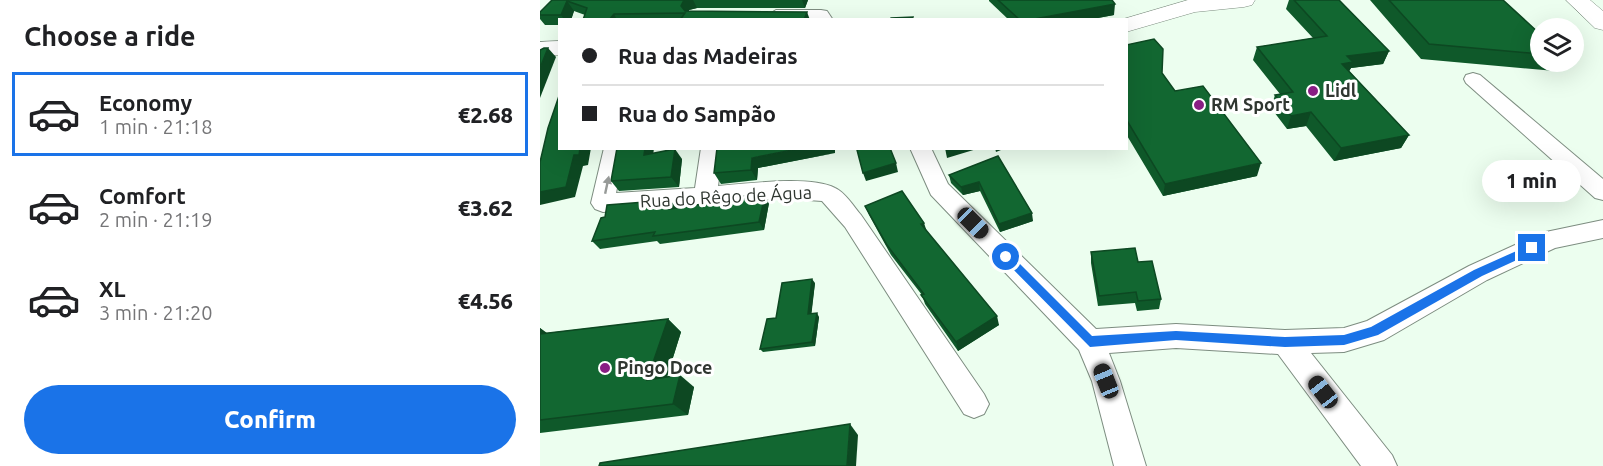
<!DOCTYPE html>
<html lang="en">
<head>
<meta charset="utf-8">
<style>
  :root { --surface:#fff; --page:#f6f6f6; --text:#202124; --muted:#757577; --line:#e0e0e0; --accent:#1a73e8 }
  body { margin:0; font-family:Ubuntu,sans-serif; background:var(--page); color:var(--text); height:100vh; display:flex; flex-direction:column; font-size:22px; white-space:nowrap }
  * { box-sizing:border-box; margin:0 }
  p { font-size:20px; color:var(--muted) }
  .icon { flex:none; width:33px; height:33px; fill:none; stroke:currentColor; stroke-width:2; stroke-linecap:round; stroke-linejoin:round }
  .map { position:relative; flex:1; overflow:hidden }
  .drawer { display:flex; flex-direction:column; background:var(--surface); width:540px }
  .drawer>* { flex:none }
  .guide { position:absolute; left:18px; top:18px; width:570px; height:132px; border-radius:0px; box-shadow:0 6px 24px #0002; display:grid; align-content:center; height:132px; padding:0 24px; background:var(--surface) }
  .buttons { position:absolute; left:990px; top:18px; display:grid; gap:12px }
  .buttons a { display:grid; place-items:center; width:54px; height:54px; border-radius:50%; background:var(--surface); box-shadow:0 6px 24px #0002; font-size:30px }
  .end { position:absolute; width:27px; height:27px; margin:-14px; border:8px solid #1a73e8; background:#fff; box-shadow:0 0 0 3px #fff }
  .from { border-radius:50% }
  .bubble { position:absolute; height:42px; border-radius:21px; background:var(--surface); box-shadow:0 6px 24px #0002; font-size:20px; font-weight:800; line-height:42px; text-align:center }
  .car { position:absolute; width:18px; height:36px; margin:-18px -9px; border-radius:8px; box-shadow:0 0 4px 2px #0007; background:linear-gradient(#222 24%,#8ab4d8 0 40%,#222 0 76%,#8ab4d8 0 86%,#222 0) }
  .guide b { display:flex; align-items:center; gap:21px; height:57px; font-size:22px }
  .guide b+b { border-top:2px solid var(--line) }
  .guide i { width:15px; height:15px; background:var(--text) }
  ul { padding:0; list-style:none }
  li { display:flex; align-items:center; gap:18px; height:84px; margin:0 12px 9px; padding:0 12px; border:3px solid transparent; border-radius:0px }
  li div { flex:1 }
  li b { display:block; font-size:22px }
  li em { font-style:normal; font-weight:800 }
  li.active { border-color:var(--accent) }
  li>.icon { width:54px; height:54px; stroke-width:1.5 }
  h2 { padding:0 24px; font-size:27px; line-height:72px }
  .action { display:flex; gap:12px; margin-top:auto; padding:12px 24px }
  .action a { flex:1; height:69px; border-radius:36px; background:var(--accent); color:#fff; font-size:24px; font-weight:800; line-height:69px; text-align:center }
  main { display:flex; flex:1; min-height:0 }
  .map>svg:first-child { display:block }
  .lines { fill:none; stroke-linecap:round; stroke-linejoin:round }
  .street-casing { stroke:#7d8d80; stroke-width:2 }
  .secondary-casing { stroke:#7d8d80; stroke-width:1 }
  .primary-casing { stroke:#7d8d80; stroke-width:1 }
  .street { fill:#fff; fill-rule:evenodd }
  .secondary { fill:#fff; fill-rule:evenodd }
  .primary { fill:#fff; fill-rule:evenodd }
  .wall { fill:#0f592a }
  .shaded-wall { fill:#0d4822 }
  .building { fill:#126731; stroke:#0d4822; stroke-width:1.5 }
  .oneway { fill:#979a98 }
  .route { fill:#1a73e8 }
  .poi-dot { fill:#891e84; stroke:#fff; stroke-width:2 }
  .labels { text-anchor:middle; stroke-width:6; stroke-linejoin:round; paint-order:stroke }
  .poi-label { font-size:18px; font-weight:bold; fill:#2f3630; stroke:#fff; text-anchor:start }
  .street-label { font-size:18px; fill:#2f3630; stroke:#fff }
</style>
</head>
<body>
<main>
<section class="drawer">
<h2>Choose a ride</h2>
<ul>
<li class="active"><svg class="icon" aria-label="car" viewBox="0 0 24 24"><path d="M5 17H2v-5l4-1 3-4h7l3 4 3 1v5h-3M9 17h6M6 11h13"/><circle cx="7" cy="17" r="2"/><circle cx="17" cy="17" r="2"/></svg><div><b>Economy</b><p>1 min · 21:18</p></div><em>€2.68</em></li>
<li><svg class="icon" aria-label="car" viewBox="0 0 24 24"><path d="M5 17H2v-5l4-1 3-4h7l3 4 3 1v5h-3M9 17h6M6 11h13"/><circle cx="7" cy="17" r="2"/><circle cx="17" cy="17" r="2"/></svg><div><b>Comfort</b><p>2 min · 21:19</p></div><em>€3.62</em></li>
<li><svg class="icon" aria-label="car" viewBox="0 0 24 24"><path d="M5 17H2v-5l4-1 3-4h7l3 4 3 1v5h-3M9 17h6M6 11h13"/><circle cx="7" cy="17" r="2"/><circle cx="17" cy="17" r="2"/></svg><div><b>XL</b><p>3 min · 21:20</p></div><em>€4.56</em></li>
</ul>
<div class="action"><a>Confirm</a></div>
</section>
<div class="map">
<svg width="1063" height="466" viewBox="0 0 1063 466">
  <rect width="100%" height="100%" fill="#ecfeef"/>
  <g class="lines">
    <defs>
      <g id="street">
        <polygon points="236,10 281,10 287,11 293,20 230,19 228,15"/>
        <polygon points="933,73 940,75 1063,179 1063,200 1055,198 926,83 924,79 926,75"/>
        <path d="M64 148H85L76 193 155 188 161 148H183L178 186C207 184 269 175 295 188 305 192 314 207 321 215L444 394 449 404 444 414 434 418 424 414 305 227 282 201 240 198 63 212 55 209 51 203Z"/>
        <polygon points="370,148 391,148 408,184 556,329 636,324 745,330 804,328 827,321 929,266 1001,233 1063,220 1063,238 1015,248 947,280 844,340 804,352 771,353 852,455 857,466 821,466 738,354 636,348 569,353 580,381 606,466 574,466 552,381 539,350 391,195"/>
      </g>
      <g id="secondary">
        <polygon points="648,0 715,0 712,5 704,7 655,12 586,32 586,20 580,20"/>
        <polygon points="20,41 20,55 0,56 0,42"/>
      </g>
      <polygon id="primary" points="1026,0 1050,0 1063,11 1063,30 1055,28"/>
    </defs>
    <!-- street casing -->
    <use href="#street" class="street-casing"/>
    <!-- secondary casing -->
    <use href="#secondary" class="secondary-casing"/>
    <!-- primary casing -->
    <use href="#primary" class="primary-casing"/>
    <!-- street -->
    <use href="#street" class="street"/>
    <!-- secondary -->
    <use href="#secondary" class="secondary"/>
    <!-- primary -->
    <use href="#primary" class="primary"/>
  </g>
  <!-- wall -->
  <g class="wall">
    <polygon points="12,0 268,0 265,8 157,8 149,10 149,11 270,20 43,20 45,15 34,11 31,20 20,20 20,25 5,25 0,19 0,12"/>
    <polygon points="449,0 572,0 574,15 547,20 469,20 449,1"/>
    <polygon points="749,0 799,0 849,51 843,64 811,68 809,71 869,135 861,148 794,161 766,126 747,129 731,108 735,95 740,94 713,60 717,47 773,38 746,9"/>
    <polygon points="830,0 963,0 1000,34 1000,62 1022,62 1015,71 881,59"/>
    <polygon points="586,45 622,73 635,91 717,176 623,196 586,134"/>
    <polygon points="113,153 142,159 139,187 79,191 71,181"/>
    <polygon points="295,153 218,168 217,180 181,184 174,173"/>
    <polygon points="458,156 493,221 460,232 440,191 423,195 411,183 409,175"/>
    <polygon points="225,195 229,203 224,230 120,244 117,241 60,249 52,241 65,217"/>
    <polygon points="325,206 387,232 459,325 418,351 385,304 382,295 351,255 329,215"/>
    <polygon points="551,252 598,262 621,299 619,309 597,311 595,303 558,306 551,263"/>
    <polygon points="275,283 271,314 279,317 275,346 223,352 220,349 236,318"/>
    <polygon points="128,319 141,332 127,377 154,387 148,415 0,433 0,328 6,333"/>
  </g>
  <!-- shaded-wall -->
  <g class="shaded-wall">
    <polygon points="144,0 153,0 157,8 149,10 147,16 141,6"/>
    <polygon points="262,0 268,0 265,8"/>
    <polygon points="27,1 34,11 31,20 25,20 21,15"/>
    <polygon points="575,4 574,15 547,20 489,20"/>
    <polygon points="267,12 270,20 264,20"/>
    <polygon points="74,14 77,20 69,20"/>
    <polygon points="8,48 16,57 0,98 0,68"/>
    <polygon points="849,51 843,64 811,68 807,75 797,77 807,56"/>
    <polygon points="771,112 766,126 747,129 751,116"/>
    <polygon points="869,135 861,148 794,161 801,148"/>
    <polygon points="40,148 51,148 48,165 43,166 35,197 0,205 0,192"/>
    <polygon points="105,148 114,148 112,165 104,155"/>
    <polygon points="262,148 295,148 295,153 218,168 217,180 211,170 212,158"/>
    <polygon points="405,148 440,148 407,158"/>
    <polygon points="455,148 466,148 456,152"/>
    <polygon points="135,149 142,159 139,187 131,177"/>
    <polygon points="356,163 358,172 326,181 323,173"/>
    <polygon points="721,163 717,176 623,196 625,184"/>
    <polygon points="439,182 440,191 423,195 421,187"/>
    <polygon points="225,195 229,203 224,230 219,222"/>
    <polygon points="130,200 137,208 129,209"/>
    <polygon points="492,213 493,221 460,232 459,224"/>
    <polygon points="384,223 387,232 381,224"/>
    <polygon points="272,279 275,283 271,318 268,314"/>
    <polygon points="277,313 279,317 275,346 272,342"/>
    <polygon points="457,316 459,325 418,351 416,342"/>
    <polygon points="128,319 141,332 122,392 107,380"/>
    <polygon points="0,328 7,333 0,346"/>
    <polygon points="140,375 154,387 148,415 133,404"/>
    <polygon points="310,424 318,435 316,466 307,466"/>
  </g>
  <!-- building -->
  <g class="building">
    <polygon points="12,0 144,0 141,6 145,11 267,12 264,20 140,20 145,13 74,14 69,20 43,20 47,8 27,1 21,15 0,15 0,12"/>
    <polygon points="458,0 572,0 575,4 489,20 480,20"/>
    <polygon points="754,0 799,0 849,51 807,56 813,62 802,64 869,135 801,148 771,112 751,116 735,95 753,92 717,47 787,36"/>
    <polygon points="849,0 963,0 1000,34 1000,54 889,44"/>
    <polygon points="373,17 372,20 350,20 351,18"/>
    <polygon points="614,39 623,49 622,73 635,91 663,86 721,163 625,184 586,119 586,45"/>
    <polygon points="4,48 8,48 0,68 0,50"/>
    <polygon points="20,93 20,148 40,148 39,155 34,155 26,187 0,192 0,162 8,128"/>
    <polygon points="77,148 105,148 104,155 135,149 131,177 71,181"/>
    <polygon points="177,148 262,148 212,158 211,170 174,173"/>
    <polygon points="321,148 350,148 356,163 323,173 317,150"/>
    <polygon points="458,156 492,213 459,224 439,182 421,187 409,175"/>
    <polygon points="362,191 384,223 381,224 457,316 416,342 381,295 384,294 347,245 325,206"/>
    <polygon points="225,195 219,222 113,236 115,232 52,241 61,218 65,217 67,205 130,200 129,209 163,204 164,198"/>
    <polygon points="595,248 598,262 612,261 621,299 598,301 596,292 559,296 551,252"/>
    <polygon points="272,279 268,314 277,313 272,342 220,349 227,319 236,318 242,283"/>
    <polygon points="128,319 107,380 140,375 133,404 0,420 0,334"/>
    <polygon points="310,424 307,466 59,466 60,463"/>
  </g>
  <!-- one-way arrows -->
  <defs><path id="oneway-solid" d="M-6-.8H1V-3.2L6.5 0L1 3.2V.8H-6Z" transform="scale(1.5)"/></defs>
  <use class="oneway" href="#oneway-solid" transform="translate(67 185) rotate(-78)"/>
  <!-- route -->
  <polygon class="route" points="992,244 997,248 996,251 942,276 838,335 804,345 745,347 636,340 550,347 461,257 463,254 470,254 552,336 636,331 745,337 804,335 831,327 934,270"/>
  <!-- markers -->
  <g class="poi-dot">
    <circle cx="773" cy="91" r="6"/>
    <circle cx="659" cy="105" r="6"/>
    <circle cx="65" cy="368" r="6"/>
  </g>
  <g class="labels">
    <!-- poi labels -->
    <g class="poi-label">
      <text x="785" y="97">Lidl</text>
      <text x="671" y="111">RM Sport</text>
      <text x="77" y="374">Pingo Doce</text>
    </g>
    <!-- street labels -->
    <g class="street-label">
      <text transform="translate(186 197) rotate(-3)" y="6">Rua do Rêgo de Água</text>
    </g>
  </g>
</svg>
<div class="buttons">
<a><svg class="icon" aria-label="layers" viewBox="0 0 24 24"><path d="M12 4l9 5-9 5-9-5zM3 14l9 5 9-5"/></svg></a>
</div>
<i class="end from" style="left:466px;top:257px"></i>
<i class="end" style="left:992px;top:248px"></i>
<div class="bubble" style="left:942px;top:160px;width:99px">1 min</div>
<i class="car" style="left:433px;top:223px;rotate:135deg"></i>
<i class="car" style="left:566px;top:381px;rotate:338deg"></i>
<i class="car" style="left:783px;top:392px;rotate:322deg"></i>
<div class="guide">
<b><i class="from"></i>Rua das Madeiras</b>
<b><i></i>Rua do Sampão</b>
</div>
</div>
</main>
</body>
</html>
